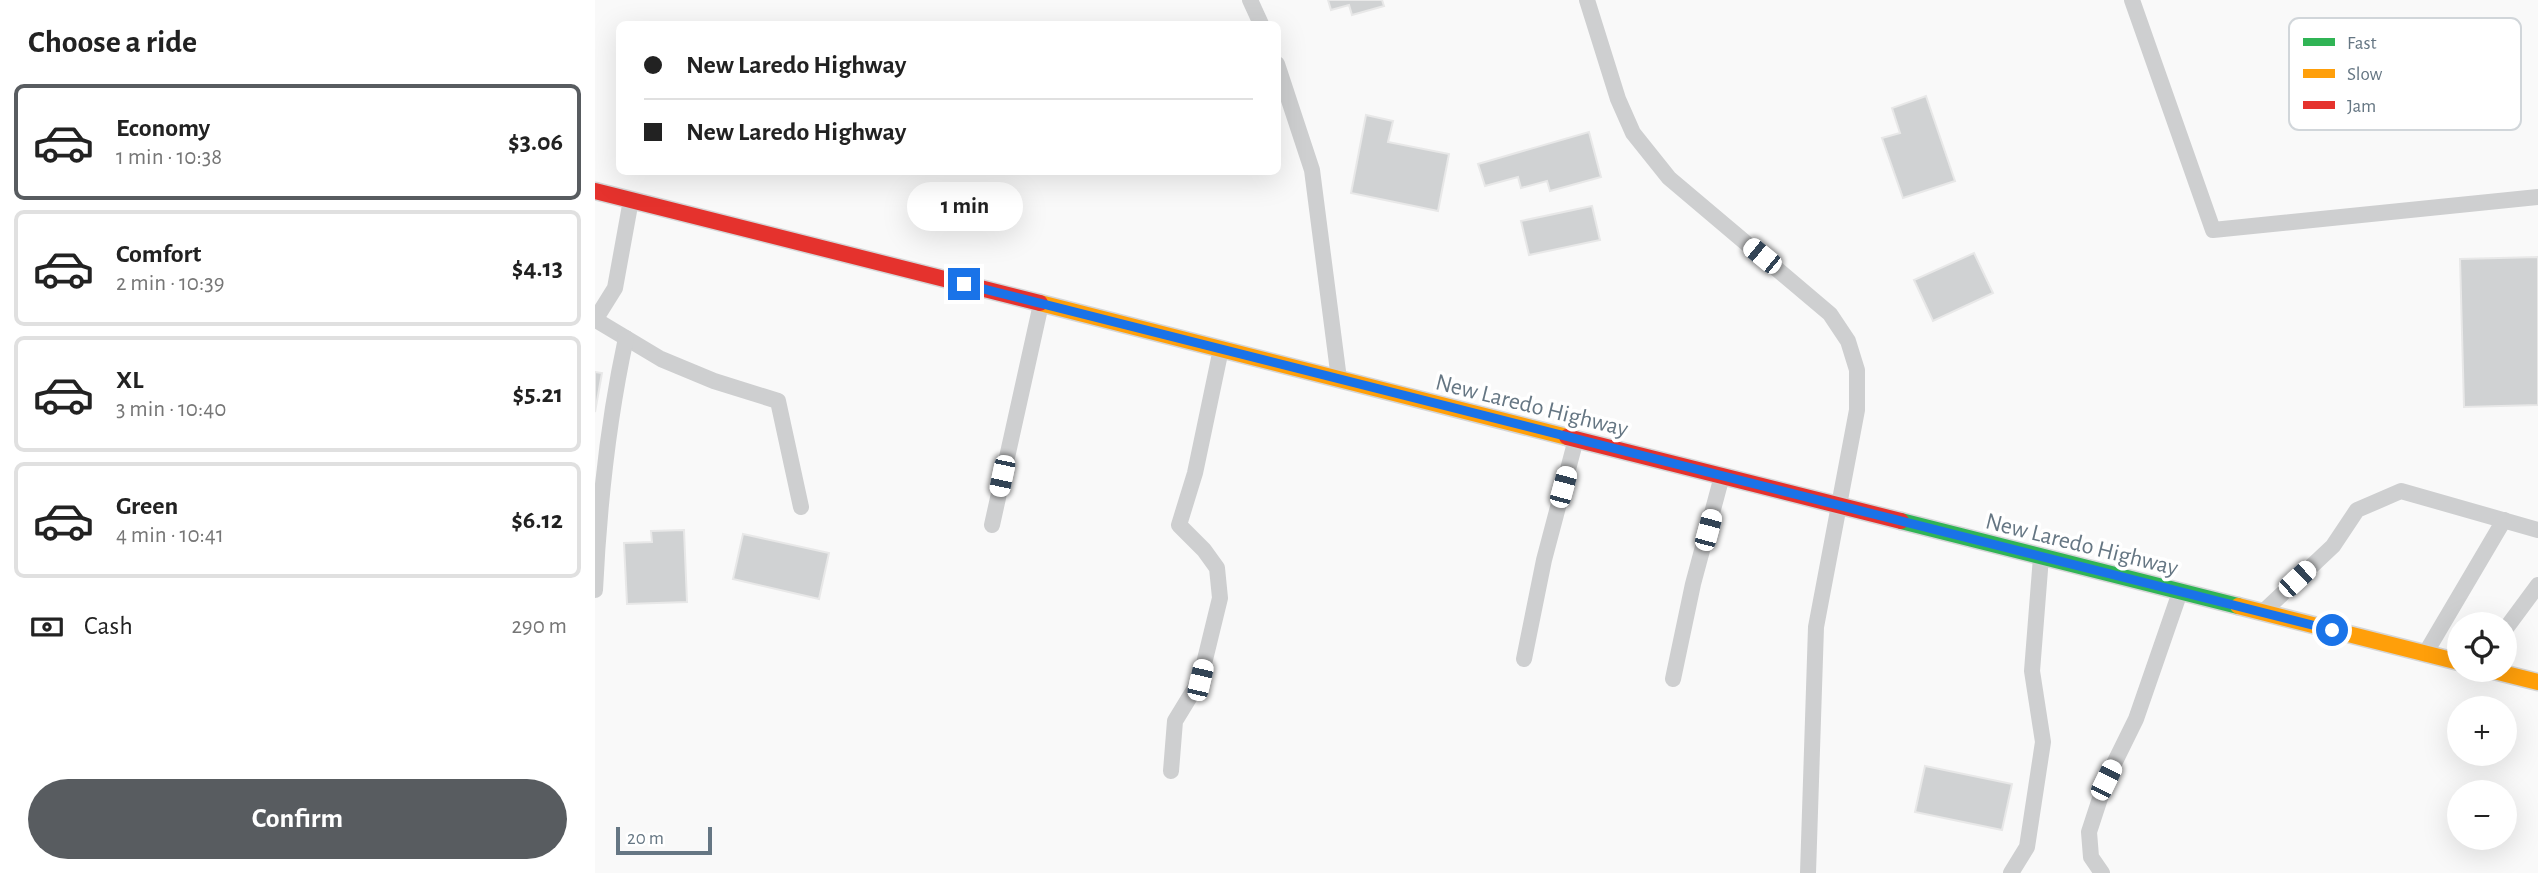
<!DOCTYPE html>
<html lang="en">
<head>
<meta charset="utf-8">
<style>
  :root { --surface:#fff; --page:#f6f6f6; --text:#222; --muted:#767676; --line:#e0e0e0; --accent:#585c60 }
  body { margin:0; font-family:"Alegreya Sans",sans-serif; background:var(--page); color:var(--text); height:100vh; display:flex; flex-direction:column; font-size:26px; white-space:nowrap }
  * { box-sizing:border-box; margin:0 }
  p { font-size:23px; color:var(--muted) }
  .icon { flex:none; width:38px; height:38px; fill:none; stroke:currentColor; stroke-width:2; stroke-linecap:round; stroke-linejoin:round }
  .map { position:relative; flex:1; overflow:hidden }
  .side { display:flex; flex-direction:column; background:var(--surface); width:595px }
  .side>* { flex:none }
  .hud { position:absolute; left:21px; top:21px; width:665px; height:154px; border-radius:10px; box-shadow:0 7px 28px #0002; display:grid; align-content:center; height:154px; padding:0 28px; background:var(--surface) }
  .controls { position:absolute; left:1852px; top:612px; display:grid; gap:14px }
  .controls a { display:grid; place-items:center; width:70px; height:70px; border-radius:50%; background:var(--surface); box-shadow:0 7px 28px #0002; font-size:35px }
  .scale { position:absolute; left:21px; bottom:18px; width:96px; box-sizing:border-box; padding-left:7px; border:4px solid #657683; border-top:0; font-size:19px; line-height:24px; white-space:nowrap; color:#657683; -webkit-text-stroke:5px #fff; paint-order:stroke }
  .end { position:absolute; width:32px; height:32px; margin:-16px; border:9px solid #1a73e8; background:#fff; box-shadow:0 0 0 4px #fff }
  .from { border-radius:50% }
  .bubble { position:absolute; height:49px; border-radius:24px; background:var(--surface); box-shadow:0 7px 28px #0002; font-size:23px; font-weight:700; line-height:49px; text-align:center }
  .car { position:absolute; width:21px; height:42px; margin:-21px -10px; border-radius:9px; box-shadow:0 0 5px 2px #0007; background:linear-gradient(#fff 24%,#345 0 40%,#fff 0 76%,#345 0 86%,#fff 0) }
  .hud b { display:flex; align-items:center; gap:24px; height:66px; font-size:26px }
  .hud b+b { border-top:2px solid var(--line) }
  .hud i { width:18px; height:18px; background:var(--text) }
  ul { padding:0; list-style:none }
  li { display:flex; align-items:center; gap:21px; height:116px; margin:0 14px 10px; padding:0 14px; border:4px solid var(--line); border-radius:10px }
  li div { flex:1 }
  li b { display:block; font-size:26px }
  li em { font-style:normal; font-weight:700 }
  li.active { border-color:var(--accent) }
  li>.icon { width:63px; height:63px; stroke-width:1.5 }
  h2 { padding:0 28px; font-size:32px; line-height:84px }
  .pay { display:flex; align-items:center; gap:18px; height:77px; padding:0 28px; font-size:26px }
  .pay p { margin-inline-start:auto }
  .cta { display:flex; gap:14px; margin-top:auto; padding:14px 28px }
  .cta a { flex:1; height:80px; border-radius:42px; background:var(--accent); color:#fff; font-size:28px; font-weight:700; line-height:80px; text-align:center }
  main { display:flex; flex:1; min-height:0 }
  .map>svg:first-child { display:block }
  .building { fill:#d0d2d3; stroke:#e8e8e8; stroke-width:2 }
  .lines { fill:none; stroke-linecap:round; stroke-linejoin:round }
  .fast-casing { stroke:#d5d6d7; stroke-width:19 }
  .slow-casing { stroke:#d5d6d7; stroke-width:19 }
  .jam-casing { stroke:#d5d6d7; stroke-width:19 }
  .lane { stroke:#cecfd0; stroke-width:16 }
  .fast { stroke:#30b455; stroke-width:16 }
  .slow { stroke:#ff9f0a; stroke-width:16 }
  .jam { stroke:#e5322d; stroke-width:16 }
  .route { stroke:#1a73e8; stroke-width:9 }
  .labels { text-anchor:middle; stroke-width:7; stroke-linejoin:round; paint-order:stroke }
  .street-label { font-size:24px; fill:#657683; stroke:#fff }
  .key { fill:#fff; stroke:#d1d6da; stroke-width:2 }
  .key-label { font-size:19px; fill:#657683 }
</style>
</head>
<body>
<main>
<section class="side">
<h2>Choose a ride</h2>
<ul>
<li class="active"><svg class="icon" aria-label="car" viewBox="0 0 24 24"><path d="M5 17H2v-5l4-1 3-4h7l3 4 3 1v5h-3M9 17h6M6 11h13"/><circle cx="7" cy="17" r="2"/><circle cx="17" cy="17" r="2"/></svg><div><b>Economy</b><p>1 min · 10:38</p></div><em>$3.06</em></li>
<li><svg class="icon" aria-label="car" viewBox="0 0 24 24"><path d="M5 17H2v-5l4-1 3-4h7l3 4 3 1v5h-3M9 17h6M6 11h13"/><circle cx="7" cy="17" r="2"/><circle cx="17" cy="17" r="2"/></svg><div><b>Comfort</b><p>2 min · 10:39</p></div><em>$4.13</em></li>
<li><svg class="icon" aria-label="car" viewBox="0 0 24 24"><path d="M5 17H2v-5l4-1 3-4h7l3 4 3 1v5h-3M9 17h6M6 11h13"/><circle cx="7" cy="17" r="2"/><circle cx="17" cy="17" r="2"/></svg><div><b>XL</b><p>3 min · 10:40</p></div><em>$5.21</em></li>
<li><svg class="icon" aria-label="car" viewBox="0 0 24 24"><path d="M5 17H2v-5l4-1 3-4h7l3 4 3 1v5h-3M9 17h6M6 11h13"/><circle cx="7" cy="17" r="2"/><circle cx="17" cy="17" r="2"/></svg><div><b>Green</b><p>4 min · 10:41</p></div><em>$6.12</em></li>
</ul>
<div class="pay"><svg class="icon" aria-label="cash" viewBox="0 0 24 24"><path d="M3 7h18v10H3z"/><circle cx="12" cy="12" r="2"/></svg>Cash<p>290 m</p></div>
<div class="cta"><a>Confirm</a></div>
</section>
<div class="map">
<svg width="1943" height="873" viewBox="0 0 1943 873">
  <rect width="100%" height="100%" fill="#f9f9f9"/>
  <!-- building -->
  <g class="building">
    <polygon points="733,0 787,0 789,6 757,15 754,5 736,10"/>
    <polygon points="1331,96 1360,181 1308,198 1287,138 1305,133 1297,108"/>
    <polygon points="771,115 798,121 793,142 854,154 843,211 756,193"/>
    <polygon points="994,132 1006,177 955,191 952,181 926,188 923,177 890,186 883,164"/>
    <polygon points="997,206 1005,240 934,255 926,221"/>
    <polygon points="1379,253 1398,293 1338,321 1319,280"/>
    <polygon points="1943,257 1943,405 1869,407 1865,259"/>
    <polygon points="0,372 7,373 0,412"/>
    <polygon points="89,530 92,602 32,604 29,543 57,542 56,531"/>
    <polygon points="148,534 234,553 224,599 138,579"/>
    <polygon points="1330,766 1417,784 1407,830 1320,812"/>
  </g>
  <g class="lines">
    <defs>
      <polyline id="fast" points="1306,521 1643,606"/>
      <g id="slow">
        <polyline points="445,303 972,437"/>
        <polyline points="1643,606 1864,662"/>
        <polyline points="1895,670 1943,682"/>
      </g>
      <g id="jam">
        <polyline points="0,191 445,303"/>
        <polyline points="972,437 1306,521"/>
      </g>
    </defs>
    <!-- fast casing -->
    <use href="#fast" class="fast-casing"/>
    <!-- slow casing -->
    <use href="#slow" class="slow-casing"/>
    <!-- jam casing -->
    <use href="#jam" class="jam-casing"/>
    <!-- lane -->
    <g class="lane">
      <polyline points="655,0 666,24"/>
      <polyline points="992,0 1023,99 1038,133 1074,178 1235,314 1253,341 1262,370 1262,410 1221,627 1213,873"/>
      <polyline points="1537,0 1618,230 1943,197"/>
      <polyline points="682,64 717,170 744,379"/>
      <polyline points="0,320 20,288 36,200"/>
      <polyline points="1,320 66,359 119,381 183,401 206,507"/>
      <polyline points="397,525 446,304"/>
      <path d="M0 590C4 506 13 421 31 338"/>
      <polyline points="1669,611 1738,546 1762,510 1806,491 1943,530"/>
      <polyline points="1909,631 1943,585"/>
      <polyline points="1830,654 1909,520"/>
      <polyline points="929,659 949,560 981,439"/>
      <polyline points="1078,679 1098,584 1127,476"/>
      <polyline points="576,771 580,721 605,680 625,598 622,568 609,550 584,525 600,473 626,349"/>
      <polyline points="1416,873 1432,847 1448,742 1437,671 1446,557"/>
      <polyline points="1507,873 1496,857 1494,832 1511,780 1541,719 1585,592"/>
    </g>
    <!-- fast -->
    <use href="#fast" class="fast"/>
    <!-- slow -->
    <use href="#slow" class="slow"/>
    <!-- jam -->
    <use href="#jam" class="jam"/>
  </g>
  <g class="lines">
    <!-- route -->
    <polyline class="route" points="369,284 1737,630"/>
  </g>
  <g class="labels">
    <!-- street labels -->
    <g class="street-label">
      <text transform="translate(937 405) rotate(14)" y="8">New Laredo Highway</text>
      <text transform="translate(1487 544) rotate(14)" y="8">New Laredo Highway</text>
    </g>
  </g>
  <!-- legend -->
  <rect x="1694" y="18" width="232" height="112" rx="10" class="key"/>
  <rect x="1708" y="38" width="32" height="8" fill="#30b455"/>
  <rect x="1708" y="69" width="32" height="9" fill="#ff9f0a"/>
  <rect x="1708" y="101" width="32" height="8" fill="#e5322d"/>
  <g class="key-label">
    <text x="1752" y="49">Fast</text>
    <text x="1752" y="80">Slow</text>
    <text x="1752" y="112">Jam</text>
  </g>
</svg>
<div class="controls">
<a><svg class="icon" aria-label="locate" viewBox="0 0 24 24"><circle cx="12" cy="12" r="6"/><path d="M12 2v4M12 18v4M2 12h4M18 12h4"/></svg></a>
<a>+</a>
<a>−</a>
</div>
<div class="scale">20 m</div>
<i class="end from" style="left:1737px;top:630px"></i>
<i class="end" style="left:369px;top:284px"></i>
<div class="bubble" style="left:312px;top:182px;width:116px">1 min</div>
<i class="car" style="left:1167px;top:256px;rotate:309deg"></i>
<i class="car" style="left:407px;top:476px;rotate:192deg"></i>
<i class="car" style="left:968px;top:487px;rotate:15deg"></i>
<i class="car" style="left:1113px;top:530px;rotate:15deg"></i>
<i class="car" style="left:1702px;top:579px;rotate:47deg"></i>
<i class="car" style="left:605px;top:680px;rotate:13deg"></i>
<i class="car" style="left:1511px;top:780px;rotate:26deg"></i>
<div class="hud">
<b><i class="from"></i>New Laredo Highway</b>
<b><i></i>New Laredo Highway</b>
</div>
</div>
</main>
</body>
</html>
